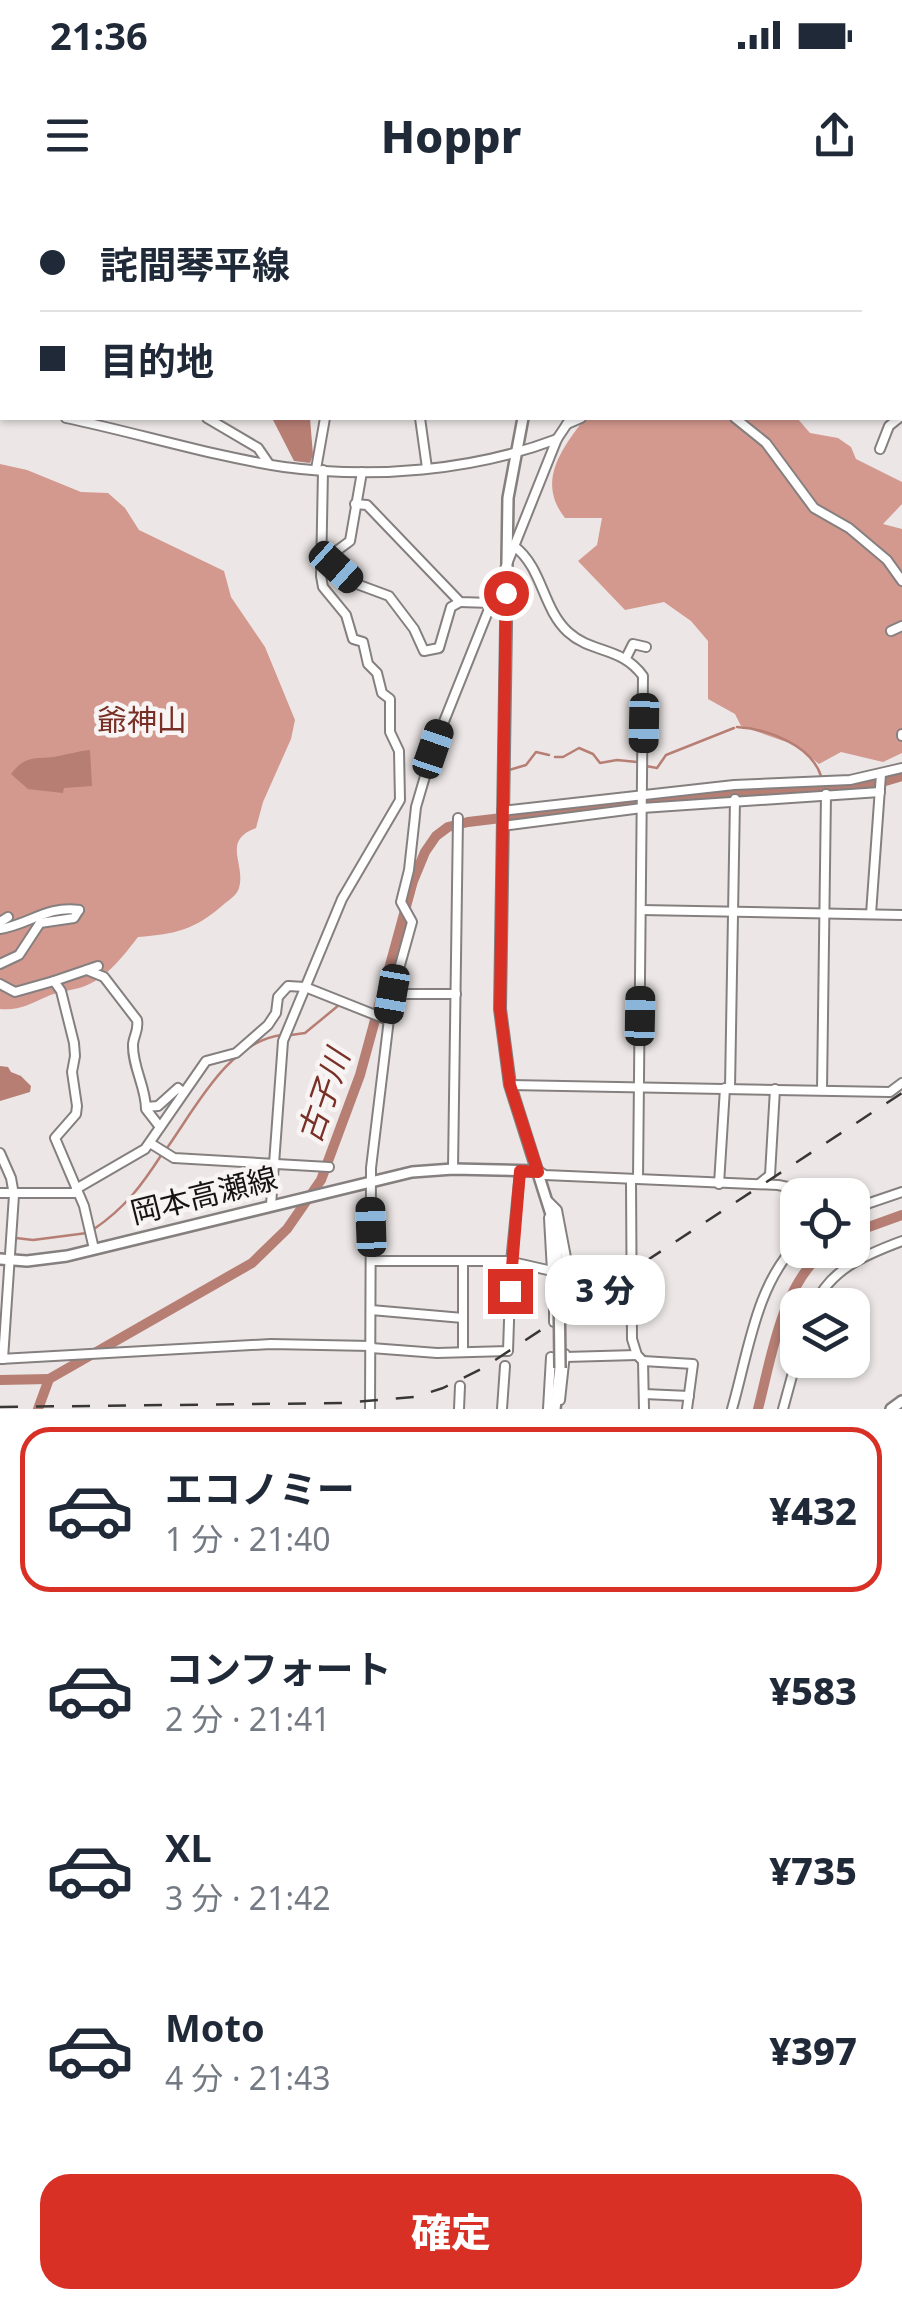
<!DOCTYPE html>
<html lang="ja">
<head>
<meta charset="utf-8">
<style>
  :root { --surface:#fff; --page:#f2f2f3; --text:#1f2937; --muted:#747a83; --line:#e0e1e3; --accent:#d93025 }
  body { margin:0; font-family:"Noto Sans","Noto Sans JP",sans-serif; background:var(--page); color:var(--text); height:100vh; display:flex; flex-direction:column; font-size:38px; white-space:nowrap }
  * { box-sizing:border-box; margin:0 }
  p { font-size:32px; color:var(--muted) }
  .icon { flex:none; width:55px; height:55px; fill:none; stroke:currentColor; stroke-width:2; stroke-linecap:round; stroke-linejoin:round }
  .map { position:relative; height:1209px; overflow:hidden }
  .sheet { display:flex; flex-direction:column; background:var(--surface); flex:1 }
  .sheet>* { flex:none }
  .banner { position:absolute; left:0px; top:0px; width:902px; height:220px; box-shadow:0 2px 8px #0004; display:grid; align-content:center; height:220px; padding:0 40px; background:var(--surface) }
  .buttons { position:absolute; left:780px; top:978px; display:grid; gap:20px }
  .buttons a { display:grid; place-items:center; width:90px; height:90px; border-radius:20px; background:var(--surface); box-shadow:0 2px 8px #0004; font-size:50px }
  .end { position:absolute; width:45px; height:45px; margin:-22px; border:12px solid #d93025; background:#fff; box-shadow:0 0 0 5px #fff }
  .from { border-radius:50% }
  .bubble { position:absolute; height:70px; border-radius:30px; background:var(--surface); box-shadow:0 2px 8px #0004; font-size:32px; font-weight:800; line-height:70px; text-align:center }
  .car { position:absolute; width:30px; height:60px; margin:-30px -15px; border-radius:12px; box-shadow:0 0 8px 2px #0007; background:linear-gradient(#222 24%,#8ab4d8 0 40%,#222 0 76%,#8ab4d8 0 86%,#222 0) }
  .banner b { display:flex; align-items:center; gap:35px; height:95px; font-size:38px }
  .banner b+b { border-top:2px solid var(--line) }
  .banner i { width:25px; height:25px; background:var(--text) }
  ul { padding:18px 0 0; list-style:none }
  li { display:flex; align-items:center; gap:30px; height:165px; margin:0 20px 15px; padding:0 20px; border:5px solid transparent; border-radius:30px }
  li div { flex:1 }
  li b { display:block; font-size:38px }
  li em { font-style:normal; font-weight:800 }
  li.active { border-color:var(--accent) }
  li>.icon { width:90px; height:90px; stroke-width:1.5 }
  .button { display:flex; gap:20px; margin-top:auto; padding:20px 40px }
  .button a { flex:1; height:115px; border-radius:30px; background:var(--accent); color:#fff; font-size:40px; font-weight:800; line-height:115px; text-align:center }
  .status { display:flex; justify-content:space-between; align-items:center; height:70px; padding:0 50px; background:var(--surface); direction:ltr }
  .status svg { height:28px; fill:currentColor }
  header { display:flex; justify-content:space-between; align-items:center; height:130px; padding:0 40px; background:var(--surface); font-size:45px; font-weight:800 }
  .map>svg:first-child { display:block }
  .forest { fill:#d3988e }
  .water { fill:#b77e74 }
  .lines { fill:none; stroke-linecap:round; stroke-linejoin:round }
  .stream { stroke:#b77e74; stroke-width:2.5 }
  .river { stroke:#b77e74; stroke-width:10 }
  .minor-casing { stroke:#85807f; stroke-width:12 }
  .major-casing { stroke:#85807f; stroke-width:14 }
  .minor { stroke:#fff; stroke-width:8 }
  .major { stroke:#fff; stroke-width:9 }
  .rail { stroke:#393736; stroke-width:2.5; stroke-dasharray:18 18; stroke-linecap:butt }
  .major-bridge-casing { stroke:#85807f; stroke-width:14; stroke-linecap:butt }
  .major-bridge { stroke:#fff; stroke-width:9 }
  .route { stroke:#d93025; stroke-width:12 }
  .labels { text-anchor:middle; stroke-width:9; stroke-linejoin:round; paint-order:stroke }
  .park-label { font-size:30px; fill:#782f26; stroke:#f9f4f4 }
  .street-label { font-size:30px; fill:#151313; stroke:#f9f4f4 }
  .water-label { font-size:32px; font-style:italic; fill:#783027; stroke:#f9f4f4 }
</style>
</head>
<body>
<div class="status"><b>21:36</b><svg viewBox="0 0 49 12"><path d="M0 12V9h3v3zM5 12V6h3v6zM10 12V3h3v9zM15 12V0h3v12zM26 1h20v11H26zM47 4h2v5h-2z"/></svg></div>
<header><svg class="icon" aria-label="menu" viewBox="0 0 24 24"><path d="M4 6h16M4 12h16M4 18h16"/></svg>Hoppr<svg class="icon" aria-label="share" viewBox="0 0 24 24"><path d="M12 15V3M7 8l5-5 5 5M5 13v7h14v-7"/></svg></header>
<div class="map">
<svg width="902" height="1209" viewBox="0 0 902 1209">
  <rect width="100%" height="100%" fill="#ece7e6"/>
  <!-- forest -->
  <g class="forest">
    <polygon points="0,0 234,0 236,2 2,2 2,20"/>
    <path d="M585 218H797L810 233 838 238 851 247 856 259 902 282V304L883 324 902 329V553L883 562 841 552 819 564 795 545 741 526 735 514 708 499V441L691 421 664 402 625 410 578 361 597 345 602 318H565C536 281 562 249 585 218Z"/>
    <path d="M0 264 27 270 81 292 108 293 125 308 139 330 224 371 231 397 265 447 295 520 291 539 263 602 256 628C221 641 246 663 239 688 237 695 229 700 223 705 194 730 176 734 138 737 124 755 107 778 85 786 72 791 58 791 46 797 30 804 19 811 0 809Z"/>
  </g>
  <!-- water -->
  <g class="water">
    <polygon points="272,218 310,218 313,255 310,263 294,261"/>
    <path d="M90 550 92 586 64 588 63 593 28 589 11 574C26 553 40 560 59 556 69 554 79 551 90 550Z"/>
    <polygon points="0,866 8,867 11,872 21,876 31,886 30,892 0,901"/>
  </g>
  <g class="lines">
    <!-- stream -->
    <g class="stream">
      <path d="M737 527C768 529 811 545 821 576"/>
      <polyline points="555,557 563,557 579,548 593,554 600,563 617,560 637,562"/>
      <polyline points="646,566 657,568 666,555 734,528"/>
      <polyline points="509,570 526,565 536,552 549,555"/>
      <polyline points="291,835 305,833 339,805 361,813"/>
      <path d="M167 948C195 909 229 840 283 835"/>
      <path d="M94 1029C125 1008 142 985 162 954"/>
      <polyline points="16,1038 33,1040 87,1033"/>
    </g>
    <!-- river -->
    <g class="river">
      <polyline points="852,1033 902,1015"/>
      <polyline points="0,1180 49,1179"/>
      <polyline points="38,1209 49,1179 252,1063 287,1029 321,980 360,875 413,681 425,652 436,636 448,627 468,622 656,600 872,585 902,576"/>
      <path d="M758 1209C772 1155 781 1087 825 1050"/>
    </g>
    <defs>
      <g id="minor">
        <polyline points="466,0 468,2"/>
        <polyline points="648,0 650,2"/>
        <polyline points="818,0 822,2"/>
        <polyline points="373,2 376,0"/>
        <polyline points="534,2 535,0"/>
        <polyline points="691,2 693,0"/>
        <polyline points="900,53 902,56"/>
        <polyline points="900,115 902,117"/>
        <polyline points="900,153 902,154"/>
        <polyline points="0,206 2,206"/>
        <path d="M66 218C138 233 211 256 284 267 373 279 473 271 557 239"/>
        <polyline points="207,218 258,248 269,264"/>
        <polyline points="420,218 427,268"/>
        <polyline points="735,218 766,243 814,308 849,328 887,360 902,381"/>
        <polyline points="567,224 581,218"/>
        <polyline points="880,249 889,226 899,218"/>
        <polyline points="316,269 325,218"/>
        <polyline points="355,304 367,305 460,402 491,403"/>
        <path d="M514 346C543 368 542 408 568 432 592 454 621 446 643 476L638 979"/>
        <polyline points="321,359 354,383 389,396 414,429 424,451 439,448 451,407 460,402"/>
        <polyline points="321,359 327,358 350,341 362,272"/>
        <polyline points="891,431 902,426"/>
        <polyline points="626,458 633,444 646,447"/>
        <polyline points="902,534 902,536"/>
        <polyline points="502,611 734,585 850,580 902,568"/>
        <polyline points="502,626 642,608 880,592"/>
        <polyline points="641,710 902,715"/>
        <polyline points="871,714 881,574"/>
        <polyline points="0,722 8,717"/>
        <path d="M0 729C28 725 48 705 79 710"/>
        <polyline points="0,764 19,755 40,723 74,718 79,710"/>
        <path d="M87 770 104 777 137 820C139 830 134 835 133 844 132 866 146 887 146 909L160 927"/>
        <polyline points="0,784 15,792 54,781"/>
        <polyline points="392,794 456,794"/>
        <polyline points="510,885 890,892 902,883"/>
        <polyline points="730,888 735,599"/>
        <polyline points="822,890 826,594"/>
        <polyline points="146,907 158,906 178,888 183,892"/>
        <polyline points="150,943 174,958 329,967"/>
        <polyline points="0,953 11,978 14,995 3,1159"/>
        <polyline points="453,969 458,618"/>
        <polyline points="538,971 545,975 778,985 828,995"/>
        <polyline points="631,981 632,1139 637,1155 643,1161 644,1209"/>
        <polyline points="719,984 725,888"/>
        <polyline points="759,984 770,975 775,889"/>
        <polyline points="76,989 145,949 206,861 236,853 268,825 276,813 278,797 288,786 305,787 388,820"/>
        <polyline points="0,993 77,993"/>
        <polyline points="549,1002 557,1010 568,1068"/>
        <polyline points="271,1005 283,841 342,699 400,600 399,551 390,532 390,499 382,493 377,473 368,464 363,442 353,439 346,415 323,387 321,376 323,270"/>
        <polyline points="852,1009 902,992"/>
        <polyline points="549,1018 552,1071"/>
        <polyline points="94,1049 84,1006 55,938 76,914 77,906 72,872 75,856 74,843 61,791 54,781 98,766"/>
        <polyline points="372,1061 508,1061 552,1071 554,1080 565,1080 568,1068 631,1067"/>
        <polyline points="554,1080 554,1122"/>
        <path d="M815 1105C830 1069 867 1054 902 1041"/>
        <polyline points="371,1110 463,1118"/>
        <polyline points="565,1112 565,1080"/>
        <polyline points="371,1148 437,1153 508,1151 511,1062 520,971"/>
        <polyline points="463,1150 463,1063"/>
        <polyline points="565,1157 637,1155"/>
        <polyline points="0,1159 271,1144 371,1146"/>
        <polyline points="643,1161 693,1164 687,1209"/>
        <polyline points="644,1194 689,1196"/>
        <polyline points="560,1200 565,1154"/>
        <polyline points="370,1209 371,968 392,794 412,722 401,702 409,670 416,607 433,549 557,239 571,218"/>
        <polyline points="459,1209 460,1186"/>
        <polyline points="502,1209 505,1166"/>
        <polyline points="548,1209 551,1157"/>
        <path d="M732 1209C748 1154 756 1084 798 1043"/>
        <polyline points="783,1209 798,1154"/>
      </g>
      <g id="major">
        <polyline points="631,2 632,0"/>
        <polyline points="523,218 508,298 500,809 510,885 555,1027 559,1079"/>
        <polyline points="0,1059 27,1061 67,1056 412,972 453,969 538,971"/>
        <polyline points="555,1209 560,1168"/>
        <polyline points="891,1209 902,1201"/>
      </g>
    </defs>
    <!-- minor casing -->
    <use href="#minor" class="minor-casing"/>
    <!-- major casing -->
    <use href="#major" class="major-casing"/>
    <!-- minor -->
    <use href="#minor" class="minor"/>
    <!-- major -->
    <use href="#major" class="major"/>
    <!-- rail -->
    <polyline class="rail" points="0,1207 343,1203 415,1197 443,1188 483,1168 902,893"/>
    <defs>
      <polyline id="major-bridge" points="559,1079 560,1168"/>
    </defs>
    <!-- major-bridge casing -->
    <use href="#major-bridge" class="major-bridge-casing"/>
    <!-- major-bridge -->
    <use href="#major-bridge" class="major-bridge"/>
  </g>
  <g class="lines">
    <!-- route -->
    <polyline class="route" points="506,393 500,809 510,885 538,972 520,971 510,1091"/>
  </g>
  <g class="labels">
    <!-- park labels -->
    <g class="park-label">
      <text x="142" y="531">爺神山</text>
    </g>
    <!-- street labels -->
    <g class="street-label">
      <text transform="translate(204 996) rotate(-14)" y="10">岡本高瀬線</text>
    </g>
    <!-- water labels -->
    <g class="water-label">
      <text transform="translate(324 896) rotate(-71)" y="11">古子川</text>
    </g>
  </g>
</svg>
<div class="buttons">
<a><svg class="icon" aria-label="locate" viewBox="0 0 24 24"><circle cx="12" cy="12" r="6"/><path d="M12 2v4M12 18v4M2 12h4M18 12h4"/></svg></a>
<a><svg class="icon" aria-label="layers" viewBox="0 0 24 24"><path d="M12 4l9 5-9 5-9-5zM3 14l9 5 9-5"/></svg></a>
</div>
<i class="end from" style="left:506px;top:393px"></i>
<i class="end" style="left:510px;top:1091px"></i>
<div class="bubble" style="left:545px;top:1055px;width:120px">3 分</div>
<i class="car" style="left:336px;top:367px;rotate:132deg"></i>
<i class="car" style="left:644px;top:523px;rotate:181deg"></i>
<i class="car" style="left:433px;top:549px;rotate:19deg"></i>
<i class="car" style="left:392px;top:794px;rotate:190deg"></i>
<i class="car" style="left:640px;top:816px;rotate:1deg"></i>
<i class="car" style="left:371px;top:1027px;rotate:358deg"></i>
<div class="banner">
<b><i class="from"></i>詫間琴平線</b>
<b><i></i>目的地</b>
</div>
</div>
<section class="sheet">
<ul>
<li class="active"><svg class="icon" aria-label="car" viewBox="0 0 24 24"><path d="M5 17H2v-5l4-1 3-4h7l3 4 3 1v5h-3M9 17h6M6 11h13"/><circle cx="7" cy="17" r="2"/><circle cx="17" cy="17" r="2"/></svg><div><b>エコノミー</b><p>1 分 · 21:40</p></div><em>¥432</em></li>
<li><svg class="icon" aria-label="car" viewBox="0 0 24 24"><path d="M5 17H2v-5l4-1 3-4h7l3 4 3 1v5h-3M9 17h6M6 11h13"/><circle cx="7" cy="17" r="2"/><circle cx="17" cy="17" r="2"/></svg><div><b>コンフォート</b><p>2 分 · 21:41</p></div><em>¥583</em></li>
<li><svg class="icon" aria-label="car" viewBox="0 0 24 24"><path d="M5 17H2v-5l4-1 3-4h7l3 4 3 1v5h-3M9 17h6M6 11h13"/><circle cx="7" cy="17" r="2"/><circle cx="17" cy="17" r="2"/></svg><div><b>XL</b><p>3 分 · 21:42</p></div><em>¥735</em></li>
<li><svg class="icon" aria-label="car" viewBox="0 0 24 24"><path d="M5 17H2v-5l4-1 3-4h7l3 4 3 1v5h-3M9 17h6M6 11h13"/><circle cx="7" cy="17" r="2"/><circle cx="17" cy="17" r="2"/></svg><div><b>Moto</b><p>4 分 · 21:43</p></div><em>¥397</em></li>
</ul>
<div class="button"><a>確定</a></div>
</section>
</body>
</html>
